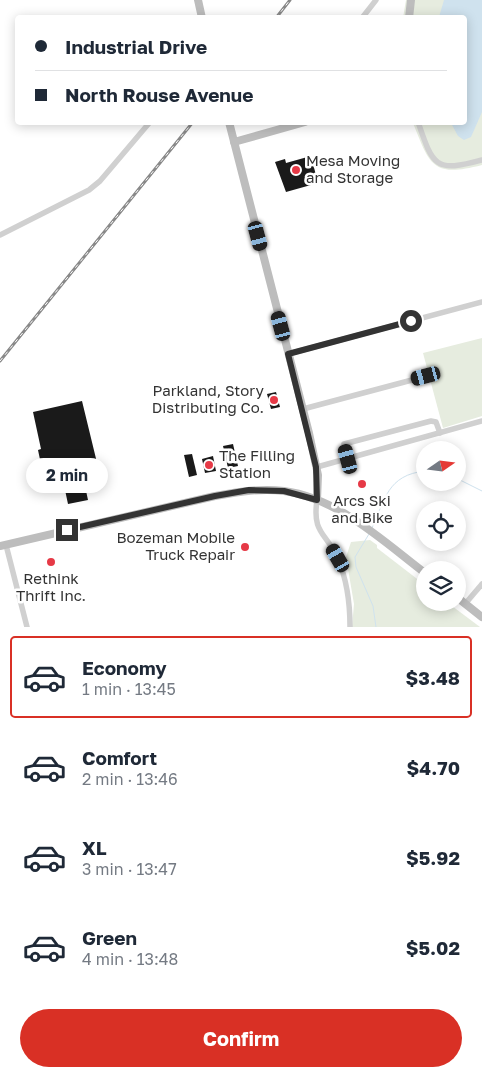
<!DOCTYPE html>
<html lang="en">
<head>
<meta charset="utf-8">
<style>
  :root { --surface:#fff; --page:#f2f2f3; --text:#1f2937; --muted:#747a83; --line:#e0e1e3; --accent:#d93025 }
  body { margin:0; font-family:"Golos Text",sans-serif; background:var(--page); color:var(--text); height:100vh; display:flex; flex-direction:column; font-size:19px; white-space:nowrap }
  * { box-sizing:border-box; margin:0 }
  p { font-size:16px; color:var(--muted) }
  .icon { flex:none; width:28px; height:28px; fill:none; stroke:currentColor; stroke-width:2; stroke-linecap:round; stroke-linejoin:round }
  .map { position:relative; height:627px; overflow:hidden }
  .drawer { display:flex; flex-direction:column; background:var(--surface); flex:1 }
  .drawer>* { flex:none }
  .hud { position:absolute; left:15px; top:15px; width:452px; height:110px; border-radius:5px; box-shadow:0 2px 12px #0003; display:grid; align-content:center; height:110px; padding:0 20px; background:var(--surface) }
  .needle { width:32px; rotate:76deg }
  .fabs { position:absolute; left:416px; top:441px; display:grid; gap:10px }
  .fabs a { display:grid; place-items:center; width:50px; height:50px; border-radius:50%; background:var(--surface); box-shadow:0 2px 12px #0003; font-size:25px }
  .end { position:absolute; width:22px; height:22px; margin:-11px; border:6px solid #333; background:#fff; box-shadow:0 0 0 2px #fff }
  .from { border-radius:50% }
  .bubble { position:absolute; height:35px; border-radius:18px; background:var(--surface); box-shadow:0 2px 12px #0003; font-size:16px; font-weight:700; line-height:35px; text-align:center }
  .car { position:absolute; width:15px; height:30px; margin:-15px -8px; border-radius:6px; box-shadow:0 0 4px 1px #0007; background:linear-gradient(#222 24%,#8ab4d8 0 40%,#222 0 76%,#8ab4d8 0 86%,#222 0) }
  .hud b { display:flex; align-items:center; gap:18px; height:48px; font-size:19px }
  .hud b+b { border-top:1px solid var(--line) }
  .hud i { width:12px; height:12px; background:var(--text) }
  ul { padding:9px 0 0; list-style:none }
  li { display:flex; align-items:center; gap:15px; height:82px; margin:0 10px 8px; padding:0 10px; border:2px solid transparent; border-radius:5px }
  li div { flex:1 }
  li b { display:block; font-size:19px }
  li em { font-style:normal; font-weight:700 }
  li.current { border-color:var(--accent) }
  li>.icon { width:45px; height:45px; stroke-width:1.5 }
  .button { display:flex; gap:10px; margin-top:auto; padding:10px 20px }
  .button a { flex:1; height:58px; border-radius:30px; background:var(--accent); color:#fff; font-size:20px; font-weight:700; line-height:58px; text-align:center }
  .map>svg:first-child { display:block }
  .green { fill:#e6ecdf }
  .water { fill:#cfe2ee }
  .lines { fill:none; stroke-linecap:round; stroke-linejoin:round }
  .stream { stroke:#cfe2ee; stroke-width:1 }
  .building { fill:#1a1a1a }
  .street { stroke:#d0d0d0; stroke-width:5.5 }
  .secondary { stroke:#bdbdbd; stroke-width:8 }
  .rail-casing { stroke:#888; stroke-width:3 }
  .rail { stroke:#fff; stroke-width:1; stroke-dasharray:4; stroke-linecap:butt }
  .route { stroke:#333; stroke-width:6 }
  .poi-dot { fill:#e63946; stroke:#fff; stroke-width:2 }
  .labels { text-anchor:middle; stroke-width:5; stroke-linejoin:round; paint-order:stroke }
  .poi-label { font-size:15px; fill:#333; stroke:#fff; text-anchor:start }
</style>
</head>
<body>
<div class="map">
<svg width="482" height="627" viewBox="0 0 482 627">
  <rect width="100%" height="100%" fill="#fff"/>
  <!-- green -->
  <g class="green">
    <path d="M406 0H482V165C432 178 430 165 413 123L465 122V18H403Z"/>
    <polygon points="482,338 482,416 443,428 423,353"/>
    <polygon points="370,540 377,545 377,548 425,585 425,602 448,603 480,627 352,627 354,604 346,557 351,542"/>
  </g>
  <!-- water -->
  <polygon class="water" points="444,0 482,0 482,112 471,137 464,140 458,136 451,123 465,122 465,18 439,17"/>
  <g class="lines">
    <!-- stream -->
    <g class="stream">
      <polyline points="458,479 482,491"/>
      <path d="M372 528C385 500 387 475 425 471"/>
      <polyline points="369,534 355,557 356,567 373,606 376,627"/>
    </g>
  </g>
  <!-- building -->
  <g class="building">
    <polygon points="311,156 318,183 286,192 275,162 285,159 286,163"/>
    <polygon points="276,392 280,407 271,409 267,394"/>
    <polygon points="82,401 99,471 92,484 85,486 88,500 68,504 65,490 59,491 54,466 42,469 38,450 41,449 33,412"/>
    <polygon points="233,444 238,466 228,468 223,446"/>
    <polygon points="192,454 197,475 189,477 184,455"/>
    <polygon points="213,456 216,471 205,473 202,459"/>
  </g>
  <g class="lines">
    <!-- street -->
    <g class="street">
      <polyline points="362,18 376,0"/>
      <path d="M418 122C433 166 435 173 482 160"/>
      <polyline points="0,235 89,190 100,181 150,122"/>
      <polyline points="288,354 482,302"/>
      <polyline points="303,409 427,376"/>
      <polyline points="348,459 344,444 431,421 436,422 440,433"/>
      <polyline points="317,467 482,421"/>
      <path d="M317 500C312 534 326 532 338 559 347 580 350 604 350 627"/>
      <polyline points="6,545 27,627"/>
      <polyline points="465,604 482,584"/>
    </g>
    <!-- secondary -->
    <g class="secondary">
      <polyline points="198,0 202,18"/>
      <polyline points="409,18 411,0"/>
      <polyline points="229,122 309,433 318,475 317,500"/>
      <polyline points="234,142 305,122"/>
      <path d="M0 546 215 496C238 492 260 488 284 491 338 498 383 541 425 573"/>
      <polyline points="458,598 482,617"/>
    </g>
    <defs>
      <g id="rail">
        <polyline points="276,18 290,0"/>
        <polyline points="0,361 193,122"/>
      </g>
    </defs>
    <!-- rail casing -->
    <use href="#rail" class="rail-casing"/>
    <!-- rail -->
    <use href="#rail" class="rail"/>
  </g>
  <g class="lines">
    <!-- route -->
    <polyline class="route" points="67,530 215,496 249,490 284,491 317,500 316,467 288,354 411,321"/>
  </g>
  <!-- markers -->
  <g class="poi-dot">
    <circle cx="296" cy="170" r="5"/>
    <circle cx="274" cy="400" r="5"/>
    <circle cx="209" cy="465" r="5"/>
    <circle cx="362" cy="484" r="5"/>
    <circle cx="245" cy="547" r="5"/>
    <circle cx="51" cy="562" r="5"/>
  </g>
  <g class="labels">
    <!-- poi labels -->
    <g class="poi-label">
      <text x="306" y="166">Mesa Moving<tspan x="306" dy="17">and Storage</tspan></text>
      <text x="264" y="396" text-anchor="end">Parkland, Story<tspan x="264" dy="17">Distributing Co.</tspan></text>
      <text x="219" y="461">The Filling<tspan x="219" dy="17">Station</tspan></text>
      <text x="362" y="506" text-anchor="middle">Arcs Ski<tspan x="362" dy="17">and Bike</tspan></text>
      <text x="235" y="543" text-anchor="end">Bozeman Mobile<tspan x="235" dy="17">Truck Repair</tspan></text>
      <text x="51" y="584" text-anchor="middle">Rethink<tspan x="51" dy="17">Thrift Inc.</tspan></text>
    </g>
  </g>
</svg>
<div class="fabs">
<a><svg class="needle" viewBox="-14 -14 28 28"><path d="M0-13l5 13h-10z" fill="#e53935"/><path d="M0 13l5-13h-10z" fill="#747a83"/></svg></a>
<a><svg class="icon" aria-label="locate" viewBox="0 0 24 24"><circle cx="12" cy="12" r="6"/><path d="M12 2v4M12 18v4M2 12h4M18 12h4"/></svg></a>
<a><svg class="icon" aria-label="layers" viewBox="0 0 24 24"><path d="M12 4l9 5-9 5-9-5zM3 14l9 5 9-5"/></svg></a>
</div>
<i class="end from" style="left:411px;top:321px"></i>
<i class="end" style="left:67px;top:530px"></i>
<div class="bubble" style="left:26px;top:458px;width:82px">2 min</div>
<i class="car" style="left:258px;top:236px;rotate:165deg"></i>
<i class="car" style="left:281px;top:326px;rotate:345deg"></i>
<i class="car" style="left:426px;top:376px;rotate:255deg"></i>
<i class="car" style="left:348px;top:459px;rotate:345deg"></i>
<i class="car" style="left:338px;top:558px;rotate:330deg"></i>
<div class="hud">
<b><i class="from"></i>Industrial Drive</b>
<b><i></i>North Rouse Avenue</b>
</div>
</div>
<section class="drawer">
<ul>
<li class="current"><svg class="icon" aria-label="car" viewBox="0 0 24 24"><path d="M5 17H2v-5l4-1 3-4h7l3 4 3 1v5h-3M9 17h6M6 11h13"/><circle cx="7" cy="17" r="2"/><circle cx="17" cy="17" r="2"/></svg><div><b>Economy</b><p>1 min · 13:45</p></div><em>$3.48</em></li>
<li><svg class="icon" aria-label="car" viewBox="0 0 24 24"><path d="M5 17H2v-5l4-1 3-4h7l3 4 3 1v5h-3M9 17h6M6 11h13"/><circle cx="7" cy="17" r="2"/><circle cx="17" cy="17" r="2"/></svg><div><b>Comfort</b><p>2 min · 13:46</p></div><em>$4.70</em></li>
<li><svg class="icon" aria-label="car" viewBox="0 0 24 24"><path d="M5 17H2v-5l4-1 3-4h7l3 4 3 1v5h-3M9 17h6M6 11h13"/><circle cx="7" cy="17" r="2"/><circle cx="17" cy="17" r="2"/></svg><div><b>XL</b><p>3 min · 13:47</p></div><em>$5.92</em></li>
<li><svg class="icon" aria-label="car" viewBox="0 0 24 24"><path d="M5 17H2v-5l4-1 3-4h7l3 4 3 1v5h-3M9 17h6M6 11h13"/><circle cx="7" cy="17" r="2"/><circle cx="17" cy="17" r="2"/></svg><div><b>Green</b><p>4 min · 13:48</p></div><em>$5.02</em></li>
</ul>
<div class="button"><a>Confirm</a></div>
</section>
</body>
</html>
